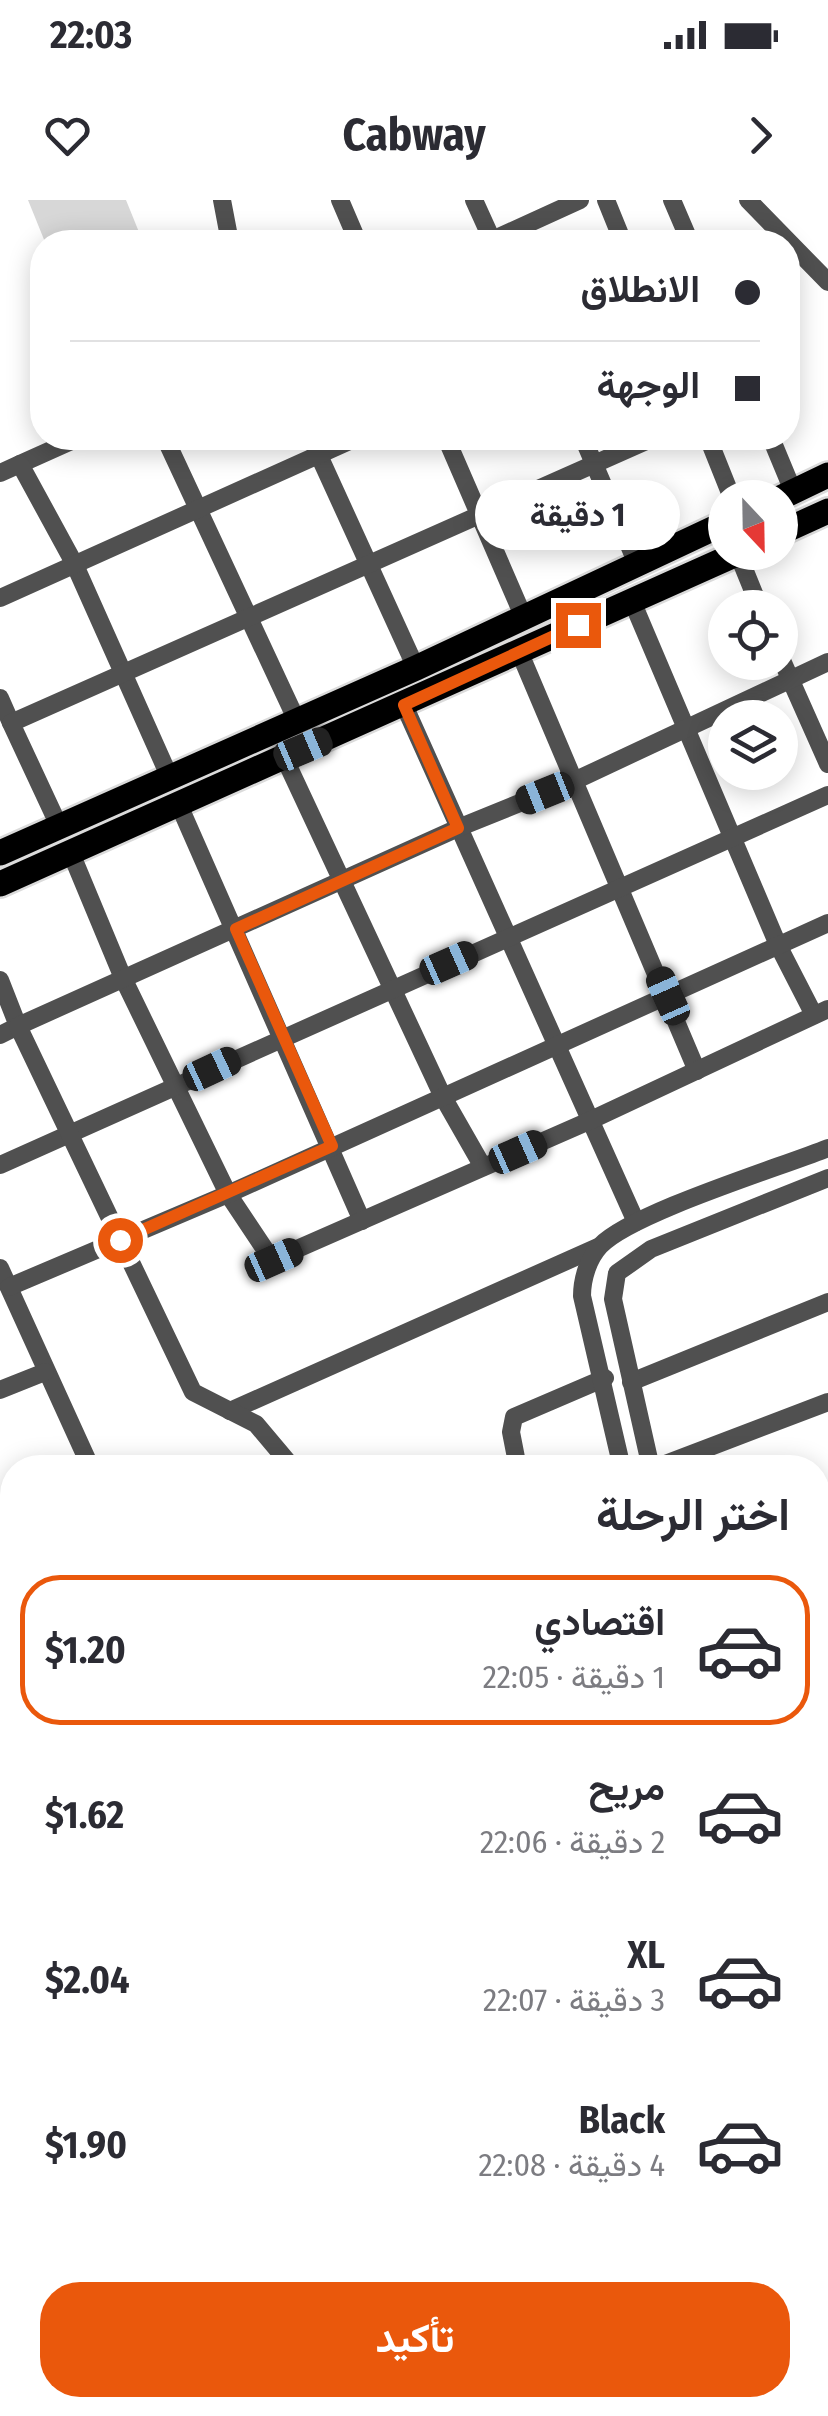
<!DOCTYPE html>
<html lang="ar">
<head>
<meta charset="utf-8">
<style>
  :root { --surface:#fff; --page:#f2f2f3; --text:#2b2b33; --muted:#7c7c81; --line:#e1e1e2; --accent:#ea580c }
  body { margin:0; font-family:"Fira Sans Condensed",Vazirmatn,sans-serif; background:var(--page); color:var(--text); direction:rtl; height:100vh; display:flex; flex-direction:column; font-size:38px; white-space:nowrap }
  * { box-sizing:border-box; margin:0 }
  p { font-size:32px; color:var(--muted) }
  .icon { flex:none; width:55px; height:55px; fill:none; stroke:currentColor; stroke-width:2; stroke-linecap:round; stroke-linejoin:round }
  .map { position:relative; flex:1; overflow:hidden; direction:ltr }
  .panel { position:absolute; left:0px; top:1255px; width:830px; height:962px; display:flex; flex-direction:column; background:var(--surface); border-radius:40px 40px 0 0; box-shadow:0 5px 25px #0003; direction:rtl }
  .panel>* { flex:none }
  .guide { position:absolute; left:30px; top:30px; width:770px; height:220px; border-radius:40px; box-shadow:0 5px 25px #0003; direction:rtl; display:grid; align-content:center; height:220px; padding:0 40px; background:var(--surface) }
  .needle { width:65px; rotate:158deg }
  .fabs { position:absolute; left:708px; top:280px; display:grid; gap:20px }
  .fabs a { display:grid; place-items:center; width:90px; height:90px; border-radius:50%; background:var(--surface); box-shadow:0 5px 25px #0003; font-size:50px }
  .end { position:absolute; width:45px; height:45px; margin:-22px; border:12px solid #ea580c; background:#fff; box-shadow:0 0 0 5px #fff }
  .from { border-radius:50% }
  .bubble { position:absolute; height:70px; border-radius:35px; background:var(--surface); box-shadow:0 5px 25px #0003; font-size:32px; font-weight:700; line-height:70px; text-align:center; direction:rtl }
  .car { position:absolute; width:30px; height:60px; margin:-30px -15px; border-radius:12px; box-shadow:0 0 8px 2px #0007; background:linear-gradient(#222 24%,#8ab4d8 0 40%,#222 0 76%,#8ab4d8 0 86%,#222 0) }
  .guide b { display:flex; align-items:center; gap:35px; height:95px; font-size:38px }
  .guide b+b { border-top:2px solid var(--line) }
  .guide i { width:25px; height:25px; background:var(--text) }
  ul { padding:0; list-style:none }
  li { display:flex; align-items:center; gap:30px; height:150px; margin:0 20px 15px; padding:0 20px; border:5px solid transparent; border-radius:40px }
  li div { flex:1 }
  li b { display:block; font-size:38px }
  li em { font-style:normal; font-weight:700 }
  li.current { border-color:var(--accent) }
  li>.icon { width:90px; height:90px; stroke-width:1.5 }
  h2 { padding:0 40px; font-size:45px; line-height:120px }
  .action { display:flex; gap:20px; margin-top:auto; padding:20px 40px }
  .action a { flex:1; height:115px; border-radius:40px; background:var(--accent); color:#fff; font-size:40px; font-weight:700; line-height:115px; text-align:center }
  .status { display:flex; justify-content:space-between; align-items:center; height:70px; padding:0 50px; background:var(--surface); direction:ltr }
  .status svg { height:28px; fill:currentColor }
  header { display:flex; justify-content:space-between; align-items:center; height:130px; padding:0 40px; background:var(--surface); font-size:45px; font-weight:700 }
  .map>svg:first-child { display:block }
  .green { fill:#d7d7d7 }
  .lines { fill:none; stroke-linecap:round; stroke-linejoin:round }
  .primary-casing { stroke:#dbdbdb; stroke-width:30 }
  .minor { stroke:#505050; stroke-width:18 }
  .primary { stroke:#000; stroke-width:25 }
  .route { stroke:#ea580c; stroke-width:12 }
</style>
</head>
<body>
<div class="status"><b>22:03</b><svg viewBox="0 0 49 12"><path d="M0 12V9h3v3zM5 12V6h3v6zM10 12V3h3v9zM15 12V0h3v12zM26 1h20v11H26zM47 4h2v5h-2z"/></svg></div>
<header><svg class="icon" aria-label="forward" viewBox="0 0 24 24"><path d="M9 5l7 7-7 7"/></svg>Cabway<svg class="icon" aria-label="heart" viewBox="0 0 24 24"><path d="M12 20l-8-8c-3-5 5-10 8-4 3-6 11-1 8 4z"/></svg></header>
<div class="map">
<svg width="828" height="2216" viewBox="0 0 828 2216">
  <rect width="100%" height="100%" fill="#fff"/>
  <!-- green -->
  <polygon class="green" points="28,0 126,0 143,42 45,42"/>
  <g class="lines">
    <defs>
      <g id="primary">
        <polyline points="780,298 828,275"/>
        <polyline points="780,333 828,311"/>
        <polyline points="0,653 416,468 725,323"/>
        <polyline points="0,684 741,352"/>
      </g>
    </defs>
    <!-- primary casing -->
    <use href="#primary" class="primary-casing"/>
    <!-- minor -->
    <g class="minor">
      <polyline points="222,0 230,42"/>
      <polyline points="340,0 358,42"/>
      <polyline points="474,0 493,42"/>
      <polyline points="606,0 623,42"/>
      <polyline points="672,0 690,42"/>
      <polyline points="748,0 828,82"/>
      <polyline points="488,42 580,0"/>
      <polyline points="165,238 297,521"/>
      <polyline points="311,238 416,468"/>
      <polyline points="446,238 524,418"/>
      <polyline points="583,238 637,364"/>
      <polyline points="708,238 732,298"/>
      <polyline points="771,238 793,291"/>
      <polyline points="20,264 78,238"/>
      <polyline points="0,273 20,264 74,363 170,578"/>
      <polyline points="738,354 760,408"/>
      <polyline points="0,398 356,238"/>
      <polyline points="632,401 778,745 814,815"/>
      <polyline points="519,451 697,871"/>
      <polyline points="780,456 828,564"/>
      <polyline points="0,498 11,523"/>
      <polyline points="404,505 636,1022"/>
      <polyline points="284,557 443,897 483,967"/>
      <polyline points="179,605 362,1021"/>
      <polyline points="59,626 11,523 653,238"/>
      <polyline points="71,653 123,778 228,994 272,1060 589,921 828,809"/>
      <polyline points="0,780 18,826 0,835"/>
      <polyline points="0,965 828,595"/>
      <polyline points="0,1068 91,1268"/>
      <polyline points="9,1087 228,994 828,723"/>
      <polyline points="631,1182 828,1102"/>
      <polyline points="0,1190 45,1172"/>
      <polyline points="230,1211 598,1047"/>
      <polyline points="293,1268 256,1224 193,1192 18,826 458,628 574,581 828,462"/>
      <polyline points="518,1268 511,1232 514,1217 605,1178"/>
      <path d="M622 1268 582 1096C582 1079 588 1059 600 1046 631 1013 778 968 828 948"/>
      <polyline points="651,1268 613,1099 617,1073 651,1049 828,978"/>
      <polyline points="655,1268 828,1202"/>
      <polyline points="0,1323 12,1318"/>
      <polyline points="818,1324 828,1320"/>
      <polyline points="0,1378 12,1405"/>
      <polyline points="818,1426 828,1421"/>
      <polyline points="0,1453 12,1448"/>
      <polyline points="818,1531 828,1526"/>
      <polyline points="818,1589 828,1587"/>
      <polyline points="0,1592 12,1590"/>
      <polyline points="818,1694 828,1692"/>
      <polyline points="818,1979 828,1977"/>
      <polyline points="818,2071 828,2124"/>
      <polyline points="812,2205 814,2216"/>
    </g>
    <!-- primary -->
    <use href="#primary" class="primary"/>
  </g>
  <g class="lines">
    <!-- route -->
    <polyline class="route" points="120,1040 332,946 236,729 458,628 404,505 578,425"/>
  </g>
</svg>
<div class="fabs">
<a><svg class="needle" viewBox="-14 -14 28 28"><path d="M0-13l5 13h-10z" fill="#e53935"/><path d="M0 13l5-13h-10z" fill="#7c7c81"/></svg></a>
<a><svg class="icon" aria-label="locate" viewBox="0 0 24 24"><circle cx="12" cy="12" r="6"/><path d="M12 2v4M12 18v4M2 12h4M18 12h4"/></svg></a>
<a><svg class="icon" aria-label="layers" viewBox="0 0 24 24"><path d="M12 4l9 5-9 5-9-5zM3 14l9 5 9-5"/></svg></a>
</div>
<i class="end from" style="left:120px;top:1040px"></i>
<i class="end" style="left:578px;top:425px"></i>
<div class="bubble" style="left:475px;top:280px;width:205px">1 دقيقة</div>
<i class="car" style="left:303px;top:549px;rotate:67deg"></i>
<i class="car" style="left:545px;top:593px;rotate:248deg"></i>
<i class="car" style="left:449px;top:763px;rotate:66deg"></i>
<i class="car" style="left:668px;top:796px;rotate:336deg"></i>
<i class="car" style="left:212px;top:869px;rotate:65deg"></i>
<i class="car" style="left:518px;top:952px;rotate:66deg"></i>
<i class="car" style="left:274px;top:1060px;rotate:66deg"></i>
<div class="guide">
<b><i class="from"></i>الانطلاق</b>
<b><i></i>الوجهة</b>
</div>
<section class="panel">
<h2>اختر الرحلة</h2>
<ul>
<li class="current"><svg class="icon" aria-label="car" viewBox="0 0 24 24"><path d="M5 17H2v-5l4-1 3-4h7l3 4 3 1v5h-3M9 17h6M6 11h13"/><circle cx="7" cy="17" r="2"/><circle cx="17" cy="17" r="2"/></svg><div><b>اقتصادي</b><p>1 دقيقة · 22:05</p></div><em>$1.20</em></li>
<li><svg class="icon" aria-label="car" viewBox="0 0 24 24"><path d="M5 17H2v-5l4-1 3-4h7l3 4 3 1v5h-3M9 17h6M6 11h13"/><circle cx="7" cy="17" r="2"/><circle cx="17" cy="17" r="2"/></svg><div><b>مريح</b><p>2 دقيقة · 22:06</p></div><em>$1.62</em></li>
<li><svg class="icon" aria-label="car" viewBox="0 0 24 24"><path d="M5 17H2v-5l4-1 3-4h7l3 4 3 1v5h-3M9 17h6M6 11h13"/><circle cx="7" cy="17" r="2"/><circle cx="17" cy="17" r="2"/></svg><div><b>XL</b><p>3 دقيقة · 22:07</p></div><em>$2.04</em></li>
<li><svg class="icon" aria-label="car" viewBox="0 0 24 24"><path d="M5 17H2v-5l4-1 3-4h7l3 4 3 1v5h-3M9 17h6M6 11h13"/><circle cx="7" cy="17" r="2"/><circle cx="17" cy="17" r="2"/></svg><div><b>Black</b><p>4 دقيقة · 22:08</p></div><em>$1.90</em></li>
</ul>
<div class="action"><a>تأكيد</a></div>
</section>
</div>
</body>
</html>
